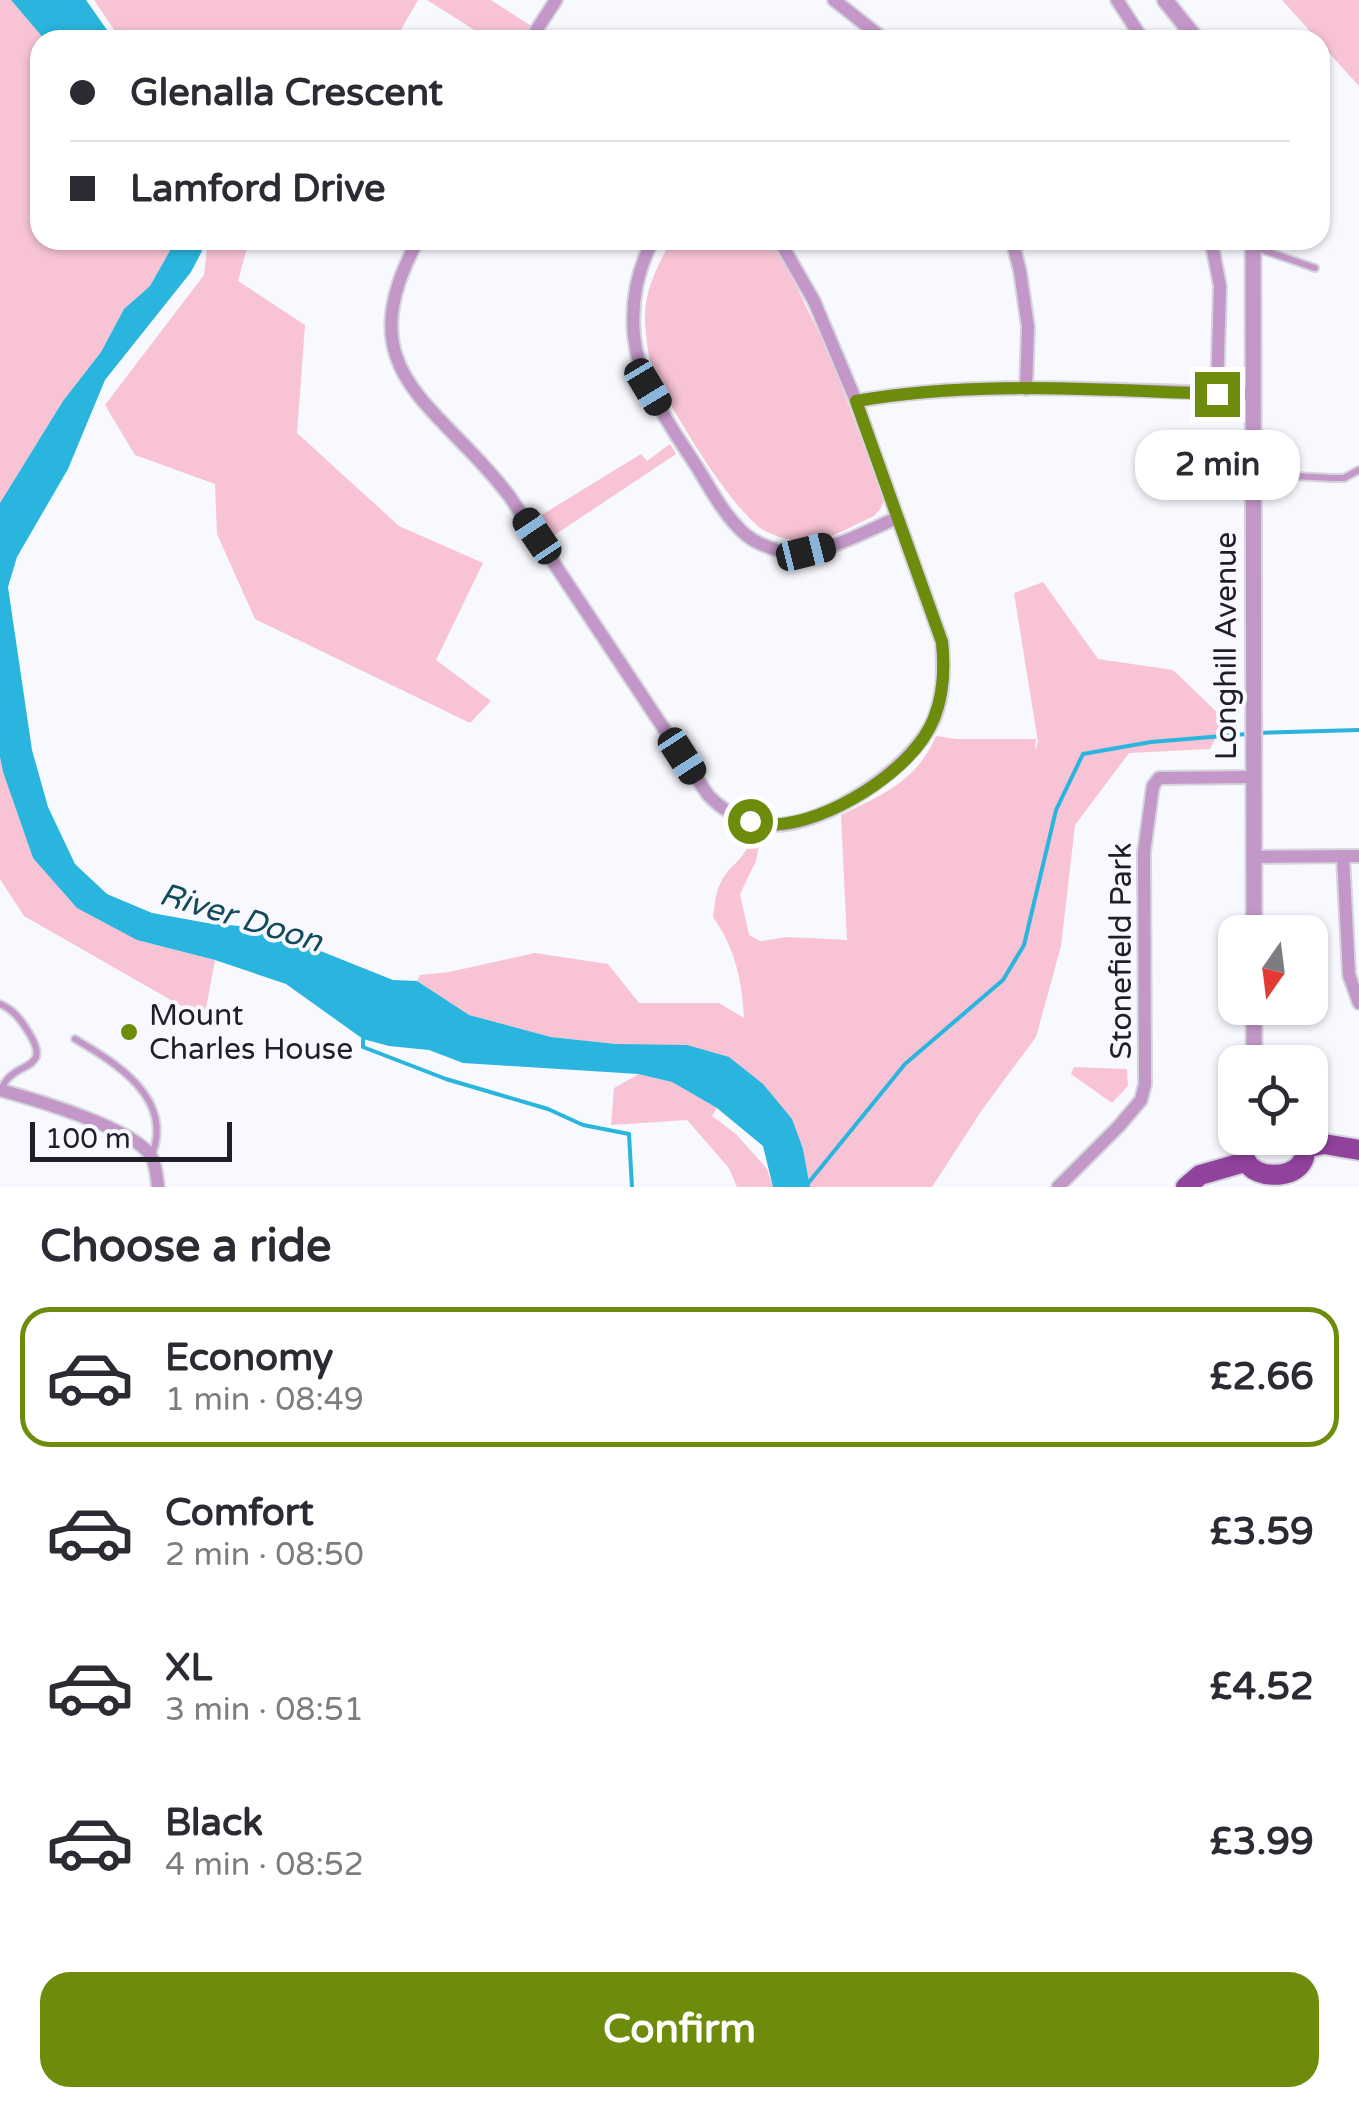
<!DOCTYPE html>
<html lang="en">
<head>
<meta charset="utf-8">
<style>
  :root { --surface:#fff; --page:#f2f2f3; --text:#2b2b33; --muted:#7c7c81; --line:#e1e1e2; --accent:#6e8c0c }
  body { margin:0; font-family:"Varela Round",sans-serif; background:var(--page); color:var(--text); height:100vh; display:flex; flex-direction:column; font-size:38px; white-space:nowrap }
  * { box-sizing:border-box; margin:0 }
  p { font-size:32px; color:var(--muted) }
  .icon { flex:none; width:55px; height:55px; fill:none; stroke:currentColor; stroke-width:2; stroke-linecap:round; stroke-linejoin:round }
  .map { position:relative; height:1187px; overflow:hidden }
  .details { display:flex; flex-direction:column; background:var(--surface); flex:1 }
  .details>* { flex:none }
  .guide { position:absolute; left:30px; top:30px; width:1300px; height:220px; border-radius:30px; box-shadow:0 2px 8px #0004; display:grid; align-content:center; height:220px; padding:0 40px; background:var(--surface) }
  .needle { width:65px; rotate:194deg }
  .controls { position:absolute; left:1218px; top:915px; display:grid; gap:20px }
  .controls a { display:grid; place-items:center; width:110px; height:110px; border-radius:20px; background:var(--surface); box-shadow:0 2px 8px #0004; font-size:50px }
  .scale { position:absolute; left:30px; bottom:25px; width:202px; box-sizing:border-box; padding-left:10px; border:5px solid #1f1e2a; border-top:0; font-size:28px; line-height:35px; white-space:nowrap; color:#1f1e2a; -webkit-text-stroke:8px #f8f8ff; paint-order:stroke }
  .end { position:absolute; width:45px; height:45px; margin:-22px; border:12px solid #6e8c0c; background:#fff; box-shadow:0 0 0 5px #fff }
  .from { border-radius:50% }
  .bubble { position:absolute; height:70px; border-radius:30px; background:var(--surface); box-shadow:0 2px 8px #0004; font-size:32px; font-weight:800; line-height:70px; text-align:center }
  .car { position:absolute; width:30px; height:60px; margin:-30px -15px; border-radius:12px; box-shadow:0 0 8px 2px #0007; background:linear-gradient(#222 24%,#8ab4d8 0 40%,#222 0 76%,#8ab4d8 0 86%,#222 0) }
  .guide b { display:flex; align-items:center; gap:35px; height:95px; font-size:38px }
  .guide b+b { border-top:2px solid var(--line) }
  .guide i { width:25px; height:25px; background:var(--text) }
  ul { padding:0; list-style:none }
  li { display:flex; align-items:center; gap:30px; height:140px; margin:0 20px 15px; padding:0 20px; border:5px solid transparent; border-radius:30px }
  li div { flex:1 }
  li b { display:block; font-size:38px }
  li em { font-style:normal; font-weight:800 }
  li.current { border-color:var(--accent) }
  li>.icon { width:90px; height:90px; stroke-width:1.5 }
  h2 { padding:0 40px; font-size:45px; line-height:120px }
  .action { display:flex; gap:20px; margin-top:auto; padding:20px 40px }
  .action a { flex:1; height:115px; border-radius:30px; background:var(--accent); color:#fff; font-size:40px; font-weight:800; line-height:115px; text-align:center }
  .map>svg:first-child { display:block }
  .green { fill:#f7c3d5 }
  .water { fill:#29b5dd }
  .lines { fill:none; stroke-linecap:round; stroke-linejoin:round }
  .stream { stroke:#29b5dd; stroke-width:4 }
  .service-casing { stroke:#d5d5dd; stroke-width:10 }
  .minor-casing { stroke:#d5d5dd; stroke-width:16 }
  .tertiary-casing { stroke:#d5d5dd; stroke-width:19 }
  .primary-casing { stroke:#d5d5dd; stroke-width:24 }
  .service { stroke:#c398c8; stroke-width:6 }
  .minor { stroke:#c398c8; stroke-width:12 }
  .tertiary { stroke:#c398c8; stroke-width:15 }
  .primary { stroke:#91429c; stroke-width:20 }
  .route { stroke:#6e8c0c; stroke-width:12 }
  .poi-dot { fill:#6e8c0c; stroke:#f8f8ff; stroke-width:4 }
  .labels { text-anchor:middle; stroke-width:8; stroke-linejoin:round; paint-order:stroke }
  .street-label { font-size:30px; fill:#1f1e2a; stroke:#f8f8ff }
  .poi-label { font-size:30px; fill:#1f1e2a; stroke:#f8f8ff; text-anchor:start }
  .water-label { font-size:32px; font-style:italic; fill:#144b5c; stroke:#f8f8ff }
</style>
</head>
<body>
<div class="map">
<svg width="1359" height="1187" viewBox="0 0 1359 1187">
  <rect width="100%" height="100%" fill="#f8f8ff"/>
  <!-- green -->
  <g class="green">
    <polygon points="0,0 11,0 45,40 40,40 40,240 171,240 172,247 150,286 124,309 101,352 63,401 0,503"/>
    <polygon points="94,0 418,0 395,40 121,40"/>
    <polygon points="427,0 491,0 536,29 530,40 490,40"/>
    <polygon points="1282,0 1359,0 1359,86 1320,43 1320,40 1318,40"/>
    <polygon points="208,240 249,240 238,281 305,325 297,433 399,526 483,563 436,660 491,701 470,723 255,619 217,534 215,484 135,455 105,405 204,275"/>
    <path d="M671 240H774L831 358 884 500 881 508 874 516C860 522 832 538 818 541 803 544 778 538 765 531 733 513 665 401 652 366 647 352 646 334 645 320 644 290 658 266 671 240Z"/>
    <polygon points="670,444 676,454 550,538 535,519 641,454 647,461"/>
    <path d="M1043 582 1098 659 1173 670 1225 720 1210 749 1129 753 1075 825 1061 946 1036 1037 982 1110 932 1187H810L803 1149 616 1044 551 1037 468 1015 417 981 420 975 449 972 535 953 608 964 639 1003H719L744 1018C742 980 735 948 713 917 715 905 715 893 721 882 730 863 754 855 748 831L761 834 756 861 740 894 749 935 760 941 788 937 847 940 841 815C882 795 917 781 936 736L956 739H1036L1035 751 1038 742 1014 593Z"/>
    <polygon points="0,757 3,772 33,858 137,940 215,960 204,1019 24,916 0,879"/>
    <polygon points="1074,1067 1127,1069 1128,1086 1112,1103 1071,1074"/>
    <polygon points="639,1074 672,1082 717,1108 712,1116 736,1134 767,1169 773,1187 737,1187 729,1168 687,1120 611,1125 614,1088"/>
  </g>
  <!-- water -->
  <g class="water">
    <polygon points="11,0 86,0 114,40 45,40"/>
    <polygon points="171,240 202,240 202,251 191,272 105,380 68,469 17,557 8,587 32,750 48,807 75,864 107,894 152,913 207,923 263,928 393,980 417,981 469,1015 551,1037 616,1044 687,1045 729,1057 763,1084 792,1119 803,1149 810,1187 773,1187 763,1146 717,1108 672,1082 638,1074 463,1063 429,1050 389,1046 363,1039 286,984 215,960 137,940 77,908 33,858 3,772 0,757 0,503 63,401 101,352 124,309 150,286 172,247"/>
  </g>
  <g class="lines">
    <!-- stream -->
    <g class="stream">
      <polyline points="1257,733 1359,730"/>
      <polyline points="363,1039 363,1047 446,1079 548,1109 583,1125 629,1134 632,1187"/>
      <polyline points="805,1187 905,1064 1003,980 1024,945 1056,810 1083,754 1151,742 1247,734"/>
    </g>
    <defs>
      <g id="service">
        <polyline points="1254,247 1315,268"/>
        <polyline points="1255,474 1332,478 1344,478 1359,470"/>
        <path d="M0 1004C14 1010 21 1020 29 1033 54 1073 11 1060 2 1089"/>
        <path d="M75 1039C116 1063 174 1098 152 1155"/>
      </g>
      <g id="minor">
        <polyline points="834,0 885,40"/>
        <polyline points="1117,0 1143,40"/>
        <polyline points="530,40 556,0"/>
        <path d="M418 240C344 375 440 403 510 497L708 795C724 812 746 823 770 825 823 828 913 768 934 719 944 694 944 669 942 642L856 401 814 301 779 240"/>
        <path d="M653 240C637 270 631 303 634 336 636 353 641 373 649 388 662 415 680 441 697 467 711 490 725 517 746 535 756 543 769 548 781 551 819 559 863 532 897 518"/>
        <polyline points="1012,240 1020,271 1028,327 1026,389"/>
        <polyline points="1211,240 1220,286 1217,393"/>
        <path d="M856 401C986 378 1122 392 1253 394"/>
        <polyline points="1343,856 1349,975 1359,1003"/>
        <polyline points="1254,857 1359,856"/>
        <path d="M0 1090C33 1099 133 1128 151 1156 156 1164 157 1178 158 1187"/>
        <polyline points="1058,1187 1119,1126 1141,1100 1145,1084 1144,852 1153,786 1159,778 1254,777"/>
      </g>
      <g id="tertiary">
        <polyline points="1165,0 1197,40"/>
        <polyline points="1253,240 1254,932"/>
        <polyline points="1254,1008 1254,1062"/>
      </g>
      <g id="primary">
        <path d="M1247 1138C1224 1187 1325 1187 1301 1138"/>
        <polyline points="1304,1148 1324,1144 1359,1150"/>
        <polyline points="1186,1187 1200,1175 1245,1162"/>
      </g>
    </defs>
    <!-- service casing -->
    <use href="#service" class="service-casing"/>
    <!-- minor casing -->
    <use href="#minor" class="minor-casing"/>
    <!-- tertiary casing -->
    <use href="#tertiary" class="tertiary-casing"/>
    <!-- primary casing -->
    <use href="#primary" class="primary-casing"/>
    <!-- service -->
    <use href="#service" class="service"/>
    <!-- minor -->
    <use href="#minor" class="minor"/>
    <!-- tertiary -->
    <use href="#tertiary" class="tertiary"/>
    <!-- primary -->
    <use href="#primary" class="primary"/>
  </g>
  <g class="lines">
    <!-- route -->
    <path class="route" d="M750 821C763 824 775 826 788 823 839 815 915 768 934 718 944 693 945 669 942 642L856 401C975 380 1097 390 1217 394"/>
  </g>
  <!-- markers -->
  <circle class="poi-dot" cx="129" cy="1032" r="10"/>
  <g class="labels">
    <!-- street labels -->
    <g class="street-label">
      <text transform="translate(1226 646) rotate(-90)" y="10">Longhill Avenue</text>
      <text transform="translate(1121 951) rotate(-90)" y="10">Stonefield Park</text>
    </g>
    <!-- poi labels -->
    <g class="poi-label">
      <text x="149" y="1025">Mount<tspan x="149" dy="34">Charles House</tspan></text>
    </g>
    <!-- water labels -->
    <g class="water-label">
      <text transform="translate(241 917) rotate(17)" y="11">River Doon</text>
    </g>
  </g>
</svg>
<div class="controls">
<a><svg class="needle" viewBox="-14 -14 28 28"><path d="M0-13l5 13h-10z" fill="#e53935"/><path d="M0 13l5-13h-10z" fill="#7c7c81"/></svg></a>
<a><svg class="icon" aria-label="locate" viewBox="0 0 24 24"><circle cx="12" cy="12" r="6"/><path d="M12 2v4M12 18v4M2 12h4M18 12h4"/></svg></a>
</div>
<div class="scale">100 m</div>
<i class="end from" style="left:750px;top:821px"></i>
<i class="end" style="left:1217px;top:394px"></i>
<div class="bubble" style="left:1135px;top:430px;width:165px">2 min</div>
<i class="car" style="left:648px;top:387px;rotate:149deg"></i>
<i class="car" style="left:537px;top:536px;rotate:326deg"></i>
<i class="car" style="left:806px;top:552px;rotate:76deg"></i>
<i class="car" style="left:682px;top:756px;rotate:147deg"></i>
<div class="guide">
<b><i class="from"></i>Glenalla Crescent</b>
<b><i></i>Lamford Drive</b>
</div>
</div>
<section class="details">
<h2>Choose a ride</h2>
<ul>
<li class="current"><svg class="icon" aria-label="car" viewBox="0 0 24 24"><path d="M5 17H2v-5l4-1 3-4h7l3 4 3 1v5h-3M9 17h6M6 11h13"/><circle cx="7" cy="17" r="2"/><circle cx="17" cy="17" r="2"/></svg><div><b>Economy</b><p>1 min · 08:49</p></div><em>£2.66</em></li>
<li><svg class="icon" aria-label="car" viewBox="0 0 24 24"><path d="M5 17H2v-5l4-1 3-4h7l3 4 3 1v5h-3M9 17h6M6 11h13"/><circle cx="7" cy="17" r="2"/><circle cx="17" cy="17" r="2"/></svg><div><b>Comfort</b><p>2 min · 08:50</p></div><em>£3.59</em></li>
<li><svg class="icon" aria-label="car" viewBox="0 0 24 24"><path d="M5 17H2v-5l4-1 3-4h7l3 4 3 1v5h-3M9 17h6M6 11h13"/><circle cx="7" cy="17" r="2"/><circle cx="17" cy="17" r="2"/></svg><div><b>XL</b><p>3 min · 08:51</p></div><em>£4.52</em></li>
<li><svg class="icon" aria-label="car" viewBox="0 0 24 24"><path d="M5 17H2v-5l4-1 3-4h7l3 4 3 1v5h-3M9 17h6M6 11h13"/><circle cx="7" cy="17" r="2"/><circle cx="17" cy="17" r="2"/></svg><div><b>Black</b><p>4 min · 08:52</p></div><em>£3.99</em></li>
</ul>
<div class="action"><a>Confirm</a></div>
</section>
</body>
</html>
